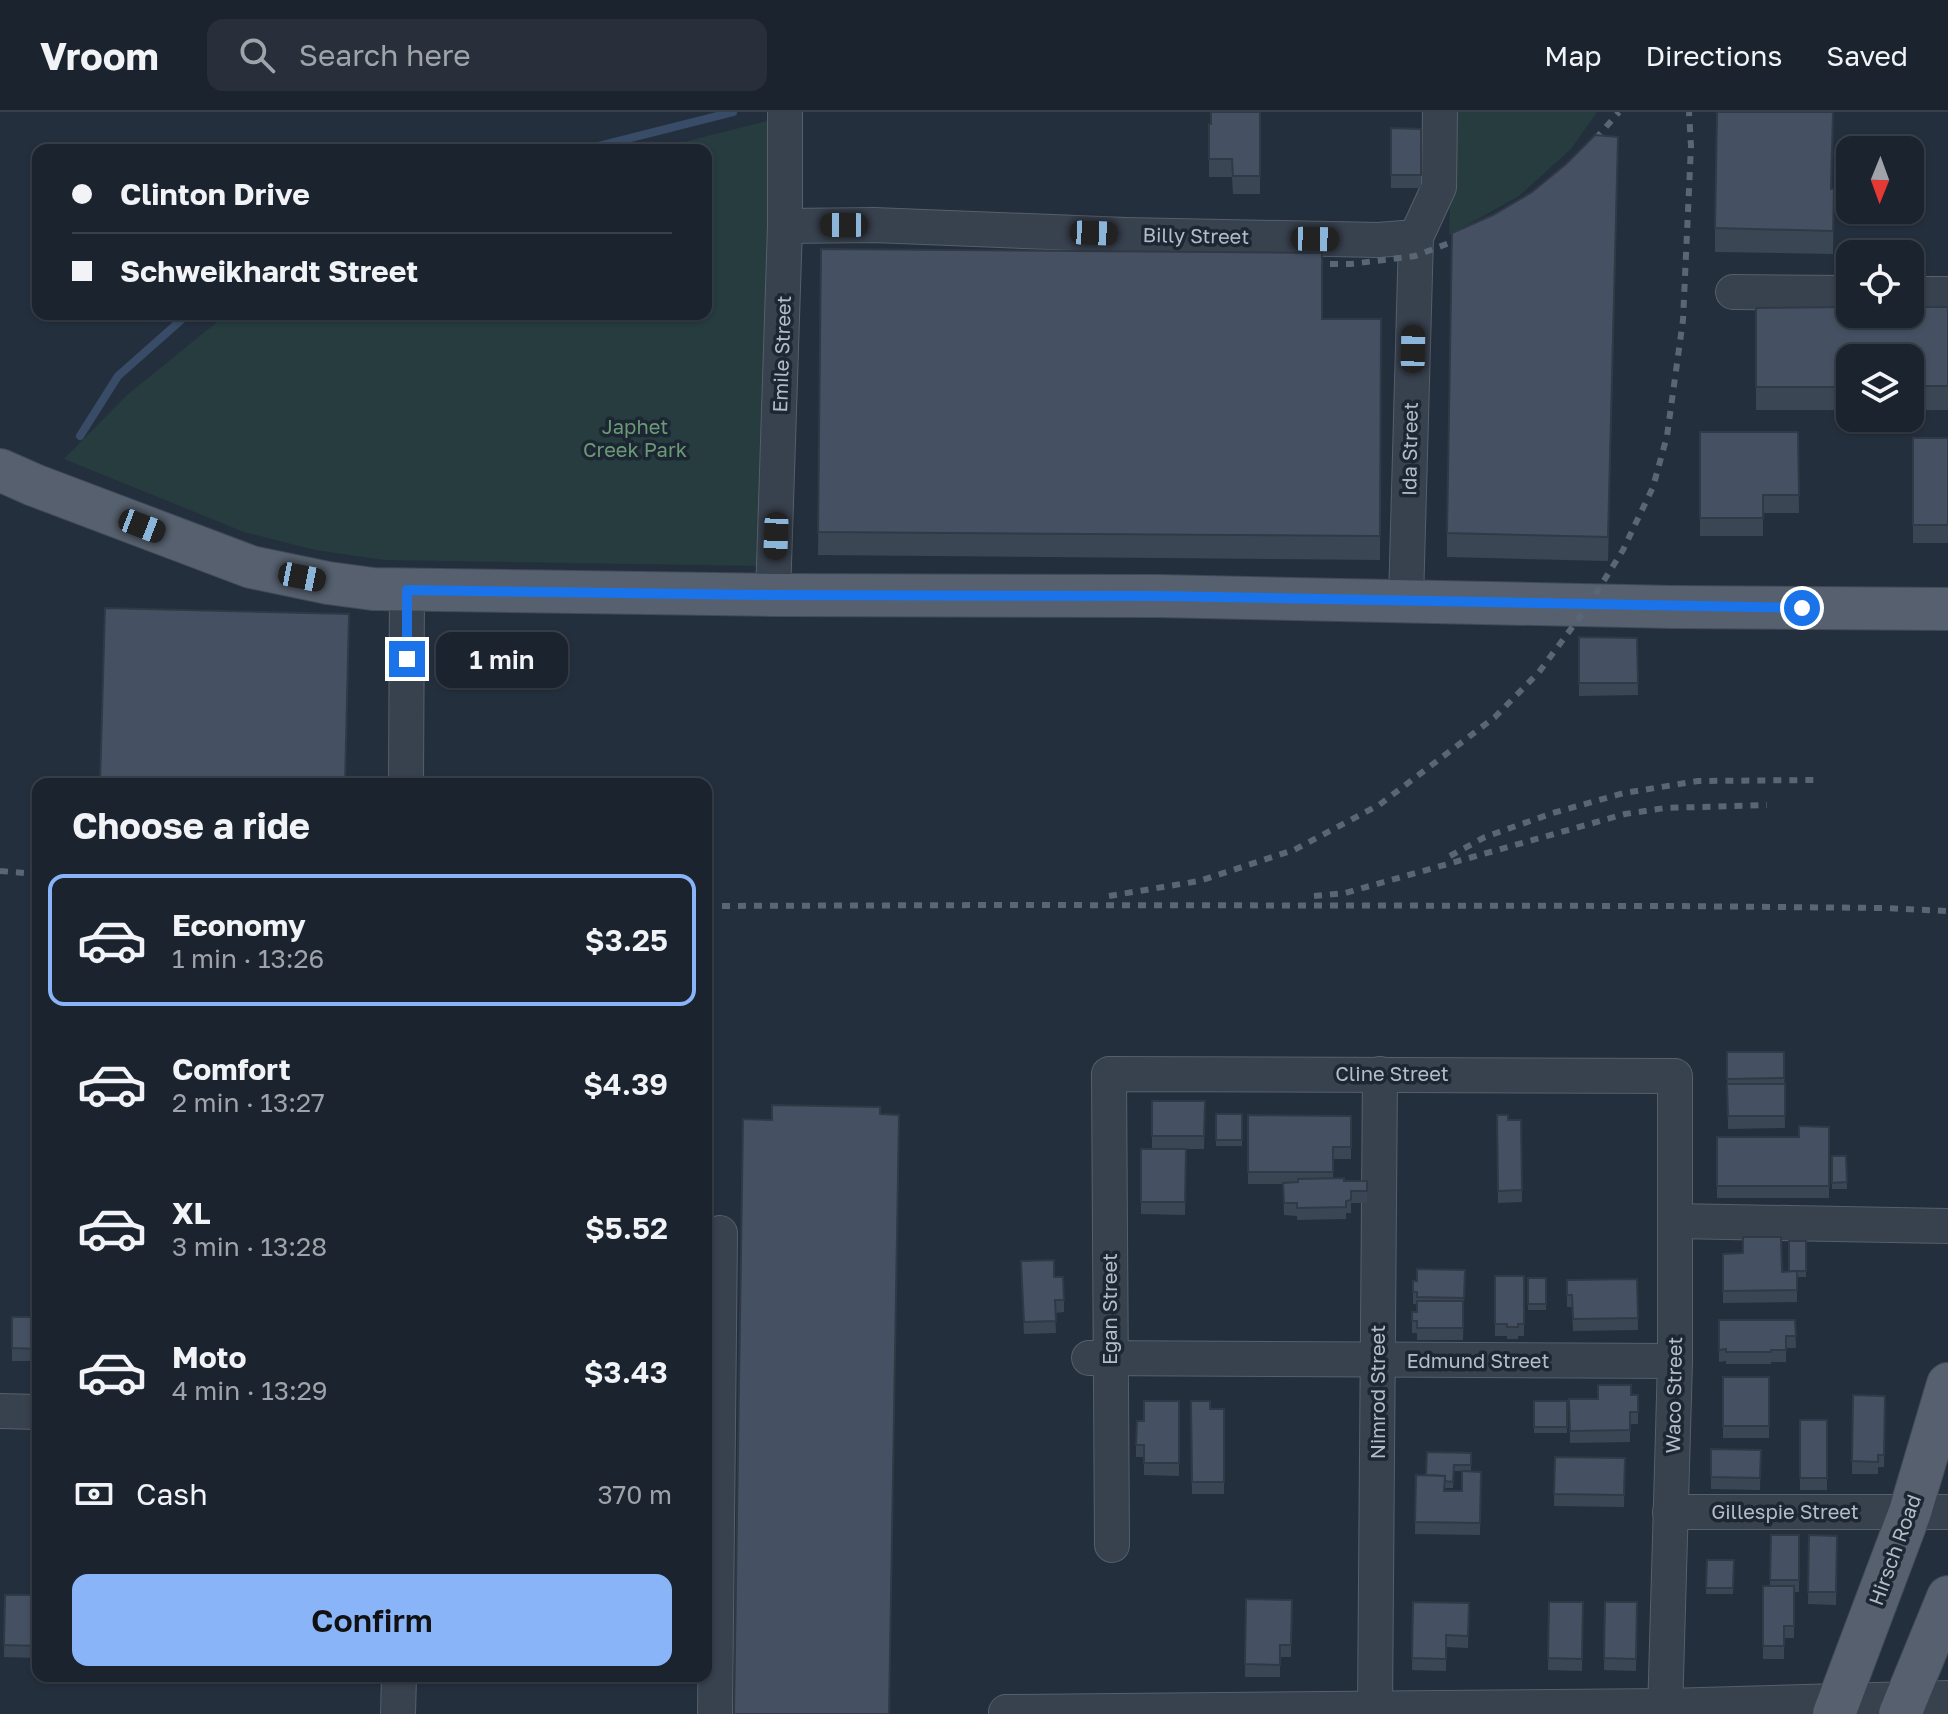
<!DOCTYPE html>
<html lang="en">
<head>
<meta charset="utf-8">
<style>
  :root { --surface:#1b232e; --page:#282f3a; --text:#f1f3f6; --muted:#a0a4aa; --line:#39404a; --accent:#8ab4f8 }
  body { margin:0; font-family:"Golos Text",sans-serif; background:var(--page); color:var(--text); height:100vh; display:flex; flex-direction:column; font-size:30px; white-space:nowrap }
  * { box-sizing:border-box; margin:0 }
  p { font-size:26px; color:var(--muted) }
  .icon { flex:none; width:44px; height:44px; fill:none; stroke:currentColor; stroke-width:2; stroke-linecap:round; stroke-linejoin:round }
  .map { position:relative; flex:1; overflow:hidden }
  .sheet { position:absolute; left:32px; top:666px; width:680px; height:904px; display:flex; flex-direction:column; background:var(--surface); border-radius:16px; box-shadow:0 2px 6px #0004,0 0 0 2px var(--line) }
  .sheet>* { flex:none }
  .top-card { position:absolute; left:32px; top:32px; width:680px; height:176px; border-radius:16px; box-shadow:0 2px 6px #0004,0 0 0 2px var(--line); display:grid; align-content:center; height:176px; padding:0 40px; background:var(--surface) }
  .needle { width:52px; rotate:181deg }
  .fabs { position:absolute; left:1836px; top:24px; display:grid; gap:16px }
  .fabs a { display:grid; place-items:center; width:88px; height:88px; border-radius:16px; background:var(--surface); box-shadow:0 2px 6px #0004,0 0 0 2px var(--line); font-size:40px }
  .end { position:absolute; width:36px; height:36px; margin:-18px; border:10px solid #1a73e8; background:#fff; box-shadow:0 0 0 4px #fff }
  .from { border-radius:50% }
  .bubble { position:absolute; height:56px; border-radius:16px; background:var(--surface); box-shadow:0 2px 6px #0004,0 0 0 2px var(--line); font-size:26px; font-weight:600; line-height:56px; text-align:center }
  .car { position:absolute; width:24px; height:48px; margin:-24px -12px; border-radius:10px; box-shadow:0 0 6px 2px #0007; background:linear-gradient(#222 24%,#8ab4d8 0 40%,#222 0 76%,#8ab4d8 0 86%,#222 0) }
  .top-card b { display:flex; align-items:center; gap:28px; height:76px; font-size:30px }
  .top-card b+b { border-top:2px solid var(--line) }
  .top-card i { width:20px; height:20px; background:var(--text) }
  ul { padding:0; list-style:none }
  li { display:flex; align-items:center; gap:24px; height:132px; margin:0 16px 12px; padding:0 24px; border:4px solid transparent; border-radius:16px }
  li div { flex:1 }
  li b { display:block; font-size:30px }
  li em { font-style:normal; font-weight:600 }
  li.on { border-color:var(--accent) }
  li>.icon { width:72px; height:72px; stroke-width:1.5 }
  h2 { padding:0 40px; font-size:36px; line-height:96px }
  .pay { display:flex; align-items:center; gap:20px; height:88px; padding:0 40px; font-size:30px }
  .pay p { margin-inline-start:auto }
  .action { display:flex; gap:16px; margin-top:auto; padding:16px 40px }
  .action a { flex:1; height:92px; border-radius:16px; background:var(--accent); color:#111; font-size:32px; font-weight:600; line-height:92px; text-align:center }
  header { display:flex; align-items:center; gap:48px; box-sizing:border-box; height:112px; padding:0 40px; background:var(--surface); border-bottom:2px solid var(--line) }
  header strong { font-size:38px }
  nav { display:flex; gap:44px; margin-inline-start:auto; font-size:28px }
  .search { width:560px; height:72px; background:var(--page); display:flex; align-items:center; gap:20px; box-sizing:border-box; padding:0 28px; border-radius:16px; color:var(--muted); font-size:30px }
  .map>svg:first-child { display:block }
  .green { fill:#263c3f }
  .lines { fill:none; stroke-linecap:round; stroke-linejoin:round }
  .stream { stroke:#394c67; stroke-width:8 }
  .minor-casing { stroke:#565f6c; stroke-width:36 }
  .major-casing { stroke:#414a57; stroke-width:44 }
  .minor { stroke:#38414e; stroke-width:34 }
  .major { stroke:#56606e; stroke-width:42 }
  .rail { stroke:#5a6575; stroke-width:6; stroke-dasharray:8 8; stroke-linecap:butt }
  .wall { fill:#3b4654 }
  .building { fill:#455162; stroke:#303945; stroke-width:2 }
  .route { stroke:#1a73e8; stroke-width:10 }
  .labels { text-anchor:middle; stroke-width:7; stroke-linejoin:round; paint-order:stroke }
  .street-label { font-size:20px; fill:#b4bcc9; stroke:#1d2633 }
  .park-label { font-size:20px; fill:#6b9a76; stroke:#1d2633 }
</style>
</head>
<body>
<header>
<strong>Vroom</strong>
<div class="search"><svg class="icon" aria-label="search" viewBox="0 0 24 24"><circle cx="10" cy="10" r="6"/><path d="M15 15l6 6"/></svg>Search here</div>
<nav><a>Map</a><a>Directions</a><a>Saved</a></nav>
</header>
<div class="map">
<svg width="1948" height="1602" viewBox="0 0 1948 1602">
  <rect width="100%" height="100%" fill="#242f3e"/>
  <!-- green -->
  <g class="green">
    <polygon points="1453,0 1597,0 1571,37 1519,84 1449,123"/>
    <polygon points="767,9 769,99 762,454 384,448 315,438 244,420 64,347 127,283 227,202 706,202 706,38 652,38"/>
  </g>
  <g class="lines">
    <!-- stream -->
    <g class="stream">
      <polyline points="583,38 733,0"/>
      <polyline points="80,324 118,264 188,202"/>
    </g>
    <defs>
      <g id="minor">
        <polyline points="785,114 874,113 1126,123 1378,128 1416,125"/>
        <polyline points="1733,180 1850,181"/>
        <polyline points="1910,182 1948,182"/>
        <polyline points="773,483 785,114 785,0"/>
        <polyline points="1406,488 1416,125 1439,75 1440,0"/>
        <polyline points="406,672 407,478"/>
        <polyline points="1676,1109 1948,1114"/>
        <polyline points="1089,1246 1675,1249"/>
        <polyline points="0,1299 38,1300"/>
        <polyline points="1670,1400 1948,1400"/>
        <polyline points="1112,1433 1109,962 1675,964 1675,1249 1665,1602"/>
        <polyline points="1375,1598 1380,962"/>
        <polyline points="1006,1600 1666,1594 1948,1586"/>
        <polyline points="398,1602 399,1564"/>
        <polyline points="715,1602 720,1121"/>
      </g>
      <g id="major">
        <polyline points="0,358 34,373 251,455 328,471 373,477 773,483 1158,484 1672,495 1948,497"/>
        <polyline points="1834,1602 1910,1400 1948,1272"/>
        <polyline points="1900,1602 1948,1485"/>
      </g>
    </defs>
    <!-- minor casing -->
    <use href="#minor" class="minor-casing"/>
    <!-- major casing -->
    <use href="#major" class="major-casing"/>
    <!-- minor -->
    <use href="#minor" class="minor"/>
    <!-- major -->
    <use href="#major" class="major"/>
    <!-- rail -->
    <g class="rail">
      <polyline points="1585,39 1619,0"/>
      <polyline points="1298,152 1351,152 1415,144 1473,122"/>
      <polyline points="1450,744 1485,725 1553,701 1624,681 1698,669 1814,668"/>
      <polyline points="0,759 38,762"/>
      <polyline points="1109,784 1199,769 1294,738 1379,693 1495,605 1539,560 1588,494 1623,438 1653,375 1667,324 1683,208 1691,34 1689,0"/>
      <polyline points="1314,784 1345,781 1625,702 1665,696 1767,693"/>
      <polyline points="706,794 1001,793 1673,794 1883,796 1948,799"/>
    </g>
  </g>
  <!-- wall -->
  <g class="wall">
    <polygon points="1260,0 1260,82 1233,82 1232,65 1209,65 1209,12"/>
    <polygon points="1391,16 1421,17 1421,76 1391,76"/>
    <polygon points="1618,49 1608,449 1447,445 1447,421 1493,103 1532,80"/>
    <polygon points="1832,77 1834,77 1833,142 1715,140 1715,116"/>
    <polygon points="821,137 1322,207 1381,207 1380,448 818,443"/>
    <polygon points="1948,195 1948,298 1910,298 1910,246 1850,246 1850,298 1756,298 1756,196"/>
    <polygon points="1700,320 1798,320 1799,401 1763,401 1763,424 1700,424"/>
    <rect x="1913" y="326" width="35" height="105"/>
    <polygon points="1579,525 1637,526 1638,583 1579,584"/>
    <rect x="706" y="896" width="5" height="72"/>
    <polygon points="1727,940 1784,940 1785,1016 1728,1017"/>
    <polygon points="1152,989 1205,989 1204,1037 1152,1037"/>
    <rect x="1216" y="1002" width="26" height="32"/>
    <polygon points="1248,1003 1351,1004 1351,1047 1333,1047 1333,1066 1344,1069 1367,1069 1367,1091 1351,1091 1351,1101 1346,1101 1346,1107 1297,1108 1297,1104 1284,1103 1283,1072 1248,1072"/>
    <polygon points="1497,1003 1508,1008 1521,1008 1522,1090 1498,1091"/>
    <polygon points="1829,1015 1829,1086 1717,1086 1717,1025 1799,1025"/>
    <polygon points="1141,1037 1186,1037 1185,1103 1141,1102"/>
    <polygon points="1832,1044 1846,1044 1847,1077 1832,1077"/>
    <polygon points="1806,1129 1806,1165 1797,1165 1797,1190 1723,1191 1723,1142 1782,1160 1789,1159"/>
    <polygon points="1465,1158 1463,1228 1417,1228 1417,1221 1412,1221 1412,1200 1417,1200 1417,1192 1413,1192 1413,1169"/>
    <polygon points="1021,1162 1054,1165 1064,1188 1064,1200 1055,1201 1056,1221 1024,1222"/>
    <polygon points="1495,1164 1524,1164 1524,1224 1518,1224 1518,1227 1507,1227 1507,1224 1495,1224"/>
    <rect x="1528" y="1166" width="18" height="32"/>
    <polygon points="1637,1167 1638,1218 1573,1219 1572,1195 1567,1195 1567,1168"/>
    <rect x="12" y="1205" width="26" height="44"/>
    <polygon points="1719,1208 1795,1208 1796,1236 1786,1236 1786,1250 1771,1250 1771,1252 1726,1252 1726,1249 1719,1250"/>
    <rect x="1723" y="1265" width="46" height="61"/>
    <polygon points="1631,1283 1638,1283 1638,1312 1630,1312 1630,1330 1570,1331 1569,1287 1598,1287"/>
    <polygon points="1853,1283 1885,1284 1884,1355 1878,1355 1878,1362 1852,1362"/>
    <polygon points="1179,1289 1179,1364 1144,1363 1144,1345 1136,1345 1136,1333 1144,1309"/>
    <polygon points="1191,1289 1210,1297 1224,1297 1224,1382 1192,1382"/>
    <rect x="1534" y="1289" width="33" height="32"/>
    <rect x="1800" y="1308" width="27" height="70"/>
    <polygon points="1711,1337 1761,1338 1760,1378 1711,1377"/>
    <polygon points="1471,1341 1471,1359 1454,1359 1453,1376 1444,1376 1445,1379 1462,1379 1481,1360 1480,1423 1415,1422 1416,1363 1426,1363"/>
    <polygon points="1555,1345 1625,1346 1624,1395 1554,1394"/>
    <polygon points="1771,1423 1799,1423 1799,1480 1794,1480 1794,1526 1784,1526 1784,1547 1763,1547 1763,1474 1770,1474"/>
    <polygon points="1809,1423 1837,1424 1836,1493 1808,1492"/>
    <polygon points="1707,1448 1734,1448 1733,1482 1706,1482"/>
    <polygon points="5,1483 38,1483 38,1546 4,1545"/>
    <polygon points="1246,1487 1292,1488 1291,1545 1280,1545 1280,1565 1245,1565"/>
    <polygon points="1413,1490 1469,1491 1468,1536 1446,1535 1446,1559 1412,1558"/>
    <polygon points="1549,1490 1583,1490 1582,1559 1548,1558"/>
    <polygon points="1605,1490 1637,1490 1636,1559 1604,1558"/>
    <rect x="38" y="1564" width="17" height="5"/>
    <polygon points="513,1564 556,1564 556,1566 513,1565"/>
    <rect x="568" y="1564" width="36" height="7"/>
    <rect x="647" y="1564" width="34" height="5"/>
  </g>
  <!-- building -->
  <g class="building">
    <polygon points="1211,0 1260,0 1260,64 1233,64 1232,47 1209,47 1209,12 1211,12"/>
    <polygon points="1717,0 1833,0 1831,77 1834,77 1833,119 1715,116"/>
    <polygon points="1391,16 1421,17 1421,63 1391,63"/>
    <polygon points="1595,23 1618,25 1608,425 1447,421 1452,121 1493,103 1532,80 1565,53"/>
    <polygon points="821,137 1322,141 1322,207 1381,207 1380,424 818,420"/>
    <polygon points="1850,195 1850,202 1910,202 1910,195 1948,195 1948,274 1910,274 1910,246 1850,246 1850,275 1756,275 1756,196"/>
    <polygon points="1700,320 1798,320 1799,383 1763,383 1763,406 1700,406"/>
    <rect x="1913" y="326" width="35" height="87"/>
    <polygon points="105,496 349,502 345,672 100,672"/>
    <polygon points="1579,525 1637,526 1638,571 1579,571"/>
    <rect x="706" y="896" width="5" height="60"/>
    <polygon points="1727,940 1784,940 1784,966 1727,967"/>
    <polygon points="1727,972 1785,972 1785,1004 1728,1004"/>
    <polygon points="1152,989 1205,989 1204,1024 1152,1024"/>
    <polygon points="772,993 880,995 880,1002 899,1003 889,1602 734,1602 743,1007 772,1008"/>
    <rect x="1216" y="1002" width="26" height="26"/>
    <polygon points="1248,1003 1351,1004 1351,1035 1333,1035 1333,1060 1248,1060"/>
    <polygon points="1497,1003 1508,1003 1508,1008 1521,1008 1522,1078 1498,1079"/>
    <polygon points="1799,1014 1829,1015 1829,1074 1717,1074 1717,1025 1799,1025"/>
    <polygon points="1141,1037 1186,1037 1185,1090 1141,1090"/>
    <polygon points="1832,1044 1846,1044 1847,1070 1832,1071"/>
    <polygon points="1344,1066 1344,1069 1367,1069 1367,1079 1351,1079 1351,1088 1346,1089 1346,1095 1297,1096 1297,1091 1284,1091 1283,1071 1298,1070 1298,1067"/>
    <polygon points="1743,1125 1781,1125 1782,1160 1797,1159 1797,1178 1723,1179 1723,1142 1743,1141"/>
    <rect x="1789" y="1129" width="17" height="30"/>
    <polygon points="1054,1148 1054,1165 1063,1165 1064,1188 1055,1188 1056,1209 1024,1210 1021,1149"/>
    <polygon points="1417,1157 1465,1158 1464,1186 1417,1185 1417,1180 1413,1180 1413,1169 1417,1169"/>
    <polygon points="1495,1164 1524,1164 1524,1212 1518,1212 1518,1215 1507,1215 1507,1212 1495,1212"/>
    <rect x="1528" y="1166" width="18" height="26"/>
    <polygon points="1637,1167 1638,1206 1573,1207 1572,1183 1567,1183 1567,1168"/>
    <polygon points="1417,1189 1463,1189 1463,1216 1417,1216 1417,1209 1412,1209 1412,1200 1417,1200"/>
    <polygon points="12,1205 38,1205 38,1237 12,1236"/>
    <polygon points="1719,1208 1795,1208 1796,1224 1786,1224 1786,1238 1771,1238 1771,1240 1726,1240 1726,1237 1719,1238"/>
    <rect x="1723" y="1265" width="46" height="49"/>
    <polygon points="1598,1273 1631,1273 1631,1283 1638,1283 1638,1300 1630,1300 1630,1318 1570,1319 1569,1287 1598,1287"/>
    <polygon points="1853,1283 1885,1284 1884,1343 1878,1343 1878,1350 1852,1349"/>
    <polygon points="1144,1289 1179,1289 1179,1351 1144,1351 1144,1333 1136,1333 1137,1309 1144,1309"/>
    <polygon points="1191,1289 1210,1289 1210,1297 1224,1297 1224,1370 1192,1370"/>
    <rect x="1534" y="1289" width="33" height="26"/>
    <rect x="1800" y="1308" width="27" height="58"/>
    <polygon points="1711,1337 1761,1338 1760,1366 1711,1365"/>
    <polygon points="1427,1340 1471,1341 1471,1353 1454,1353 1453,1370 1444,1369 1445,1364 1426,1363"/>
    <polygon points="1555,1345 1625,1346 1624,1383 1554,1382"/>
    <polygon points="1462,1359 1481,1360 1480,1411 1415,1410 1416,1363 1445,1364 1444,1379 1462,1379"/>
    <polygon points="1771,1423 1799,1423 1799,1468 1770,1468"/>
    <polygon points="1809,1423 1837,1424 1836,1480 1808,1480"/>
    <polygon points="1707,1448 1734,1448 1733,1476 1706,1476"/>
    <polygon points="1763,1474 1794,1474 1794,1514 1784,1514 1784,1534 1763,1534"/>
    <polygon points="5,1483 38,1483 38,1534 4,1533"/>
    <polygon points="1246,1487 1292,1488 1291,1533 1280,1533 1280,1553 1245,1552"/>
    <polygon points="1413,1490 1469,1491 1468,1524 1446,1523 1446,1547 1412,1546"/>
    <polygon points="1549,1490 1583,1490 1582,1547 1548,1546"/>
    <polygon points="1605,1490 1637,1490 1636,1547 1604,1546"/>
  </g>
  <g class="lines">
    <!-- route -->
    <polyline class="route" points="407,547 407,478 773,483 1158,484 1802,496"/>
  </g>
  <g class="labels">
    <!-- street labels -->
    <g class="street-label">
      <text transform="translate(1196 124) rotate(1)" y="7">Billy Street</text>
      <text transform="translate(782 242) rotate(-88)" y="7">Emile Street</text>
      <text transform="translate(1410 337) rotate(-89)" y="7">Ida Street</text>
      <text x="1392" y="969">Cline Street</text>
      <text transform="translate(1110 1197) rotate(-90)" y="7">Egan Street</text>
      <text x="1478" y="1256">Edmund Street</text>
      <text transform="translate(1378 1280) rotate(-90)" y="7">Nimrod Street</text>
      <text transform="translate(1674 1283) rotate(-89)" y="7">Waco Street</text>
      <text x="1785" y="1407">Gillespie Street</text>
      <text transform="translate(1895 1438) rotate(-70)" y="7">Hirsch Road</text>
    </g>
    <!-- park labels -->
    <g class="park-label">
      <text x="635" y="322">Japhet<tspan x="635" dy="23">Creek Park</tspan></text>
    </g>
  </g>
</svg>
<div class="fabs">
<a><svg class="needle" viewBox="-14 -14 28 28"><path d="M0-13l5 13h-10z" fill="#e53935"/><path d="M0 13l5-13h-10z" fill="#a0a4aa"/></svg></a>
<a><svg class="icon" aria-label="locate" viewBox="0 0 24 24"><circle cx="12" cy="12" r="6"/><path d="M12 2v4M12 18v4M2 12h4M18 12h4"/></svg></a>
<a><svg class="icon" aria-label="layers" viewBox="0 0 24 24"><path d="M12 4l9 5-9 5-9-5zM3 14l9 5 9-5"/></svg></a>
</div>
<i class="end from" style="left:1802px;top:496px"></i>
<i class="end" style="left:407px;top:547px"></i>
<div class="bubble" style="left:436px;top:520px;width:132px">1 min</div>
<i class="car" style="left:844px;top:113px;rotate:270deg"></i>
<i class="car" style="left:1094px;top:121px;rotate:92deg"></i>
<i class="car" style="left:1315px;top:127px;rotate:91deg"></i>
<i class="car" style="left:1413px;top:237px;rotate:1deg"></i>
<i class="car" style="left:142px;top:414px;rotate:111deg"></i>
<i class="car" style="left:776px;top:424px;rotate:182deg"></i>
<i class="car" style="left:302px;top:465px;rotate:101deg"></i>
<div class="top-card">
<b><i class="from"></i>Clinton Drive</b>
<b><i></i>Schweikhardt Street</b>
</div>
<section class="sheet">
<h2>Choose a ride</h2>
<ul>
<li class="on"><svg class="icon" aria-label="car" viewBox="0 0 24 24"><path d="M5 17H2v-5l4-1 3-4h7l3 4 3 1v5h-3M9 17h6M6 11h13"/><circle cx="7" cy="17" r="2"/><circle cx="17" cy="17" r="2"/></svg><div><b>Economy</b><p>1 min · 13:26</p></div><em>$3.25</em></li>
<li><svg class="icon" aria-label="car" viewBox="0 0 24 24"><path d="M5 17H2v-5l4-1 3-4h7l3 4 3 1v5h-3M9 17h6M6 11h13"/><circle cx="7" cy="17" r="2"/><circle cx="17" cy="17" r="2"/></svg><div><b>Comfort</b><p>2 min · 13:27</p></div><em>$4.39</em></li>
<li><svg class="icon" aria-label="car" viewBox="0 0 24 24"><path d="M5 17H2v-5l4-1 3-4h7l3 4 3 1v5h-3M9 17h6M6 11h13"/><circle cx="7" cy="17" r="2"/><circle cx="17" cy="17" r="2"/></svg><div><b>XL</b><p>3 min · 13:28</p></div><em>$5.52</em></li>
<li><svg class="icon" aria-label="car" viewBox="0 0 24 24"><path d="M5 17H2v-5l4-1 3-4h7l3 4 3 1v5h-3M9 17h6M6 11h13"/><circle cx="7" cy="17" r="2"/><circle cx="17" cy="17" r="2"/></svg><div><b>Moto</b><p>4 min · 13:29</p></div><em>$3.43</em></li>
</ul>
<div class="pay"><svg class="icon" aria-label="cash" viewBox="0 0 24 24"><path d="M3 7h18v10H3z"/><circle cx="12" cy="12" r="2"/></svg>Cash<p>370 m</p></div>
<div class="action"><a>Confirm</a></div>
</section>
</div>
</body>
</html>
